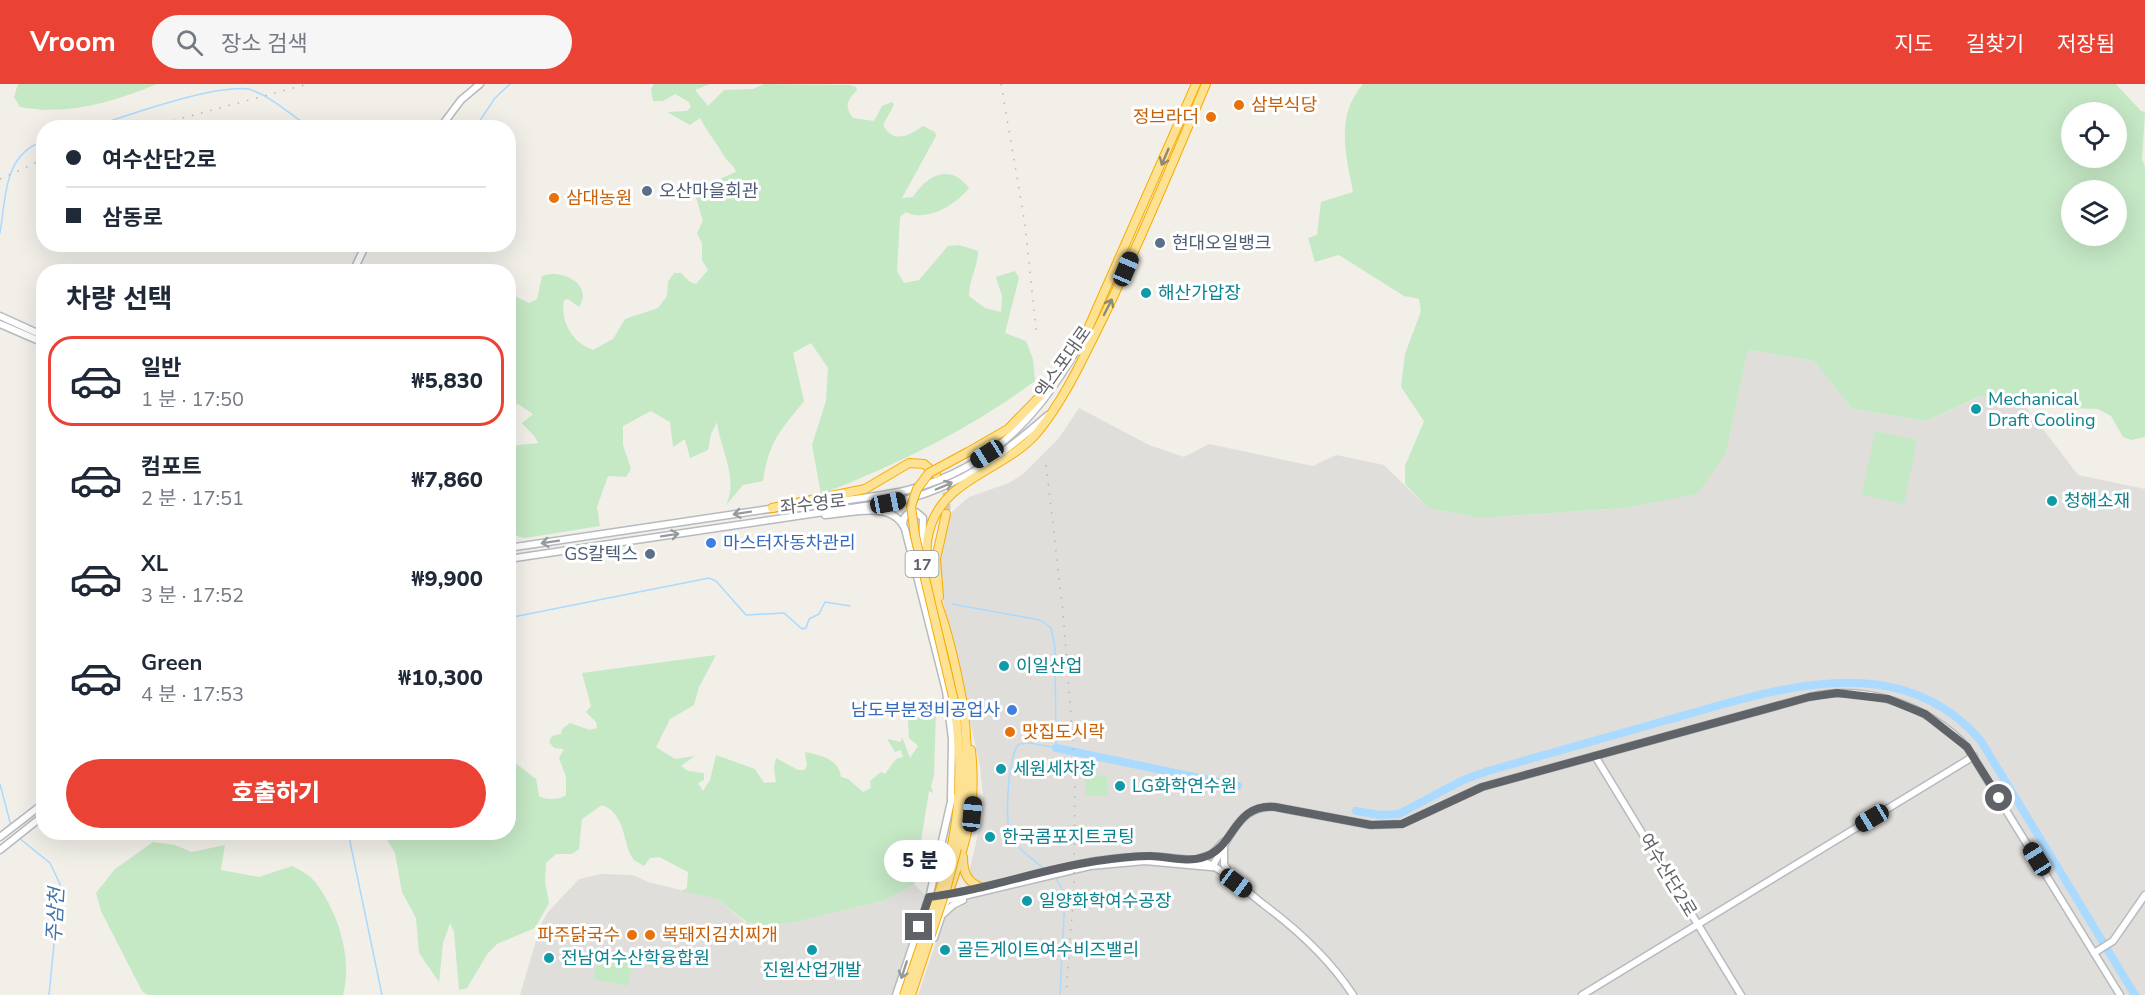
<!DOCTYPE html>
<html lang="ko">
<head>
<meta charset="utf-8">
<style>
  :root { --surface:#fff; --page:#f6f6f7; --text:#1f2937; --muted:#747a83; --line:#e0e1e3; --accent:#ea4335 }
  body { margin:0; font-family:"Nunito Sans","Noto Sans KR",sans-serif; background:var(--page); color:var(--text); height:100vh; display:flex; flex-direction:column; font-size:22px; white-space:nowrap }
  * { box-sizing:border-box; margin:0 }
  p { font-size:20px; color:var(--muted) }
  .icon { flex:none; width:33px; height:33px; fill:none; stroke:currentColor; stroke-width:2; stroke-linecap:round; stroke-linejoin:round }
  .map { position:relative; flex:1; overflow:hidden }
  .panel { position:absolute; left:36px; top:180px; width:480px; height:576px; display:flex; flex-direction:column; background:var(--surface); border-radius:24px; box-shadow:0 6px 24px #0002 }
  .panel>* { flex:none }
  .banner { position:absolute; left:36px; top:36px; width:480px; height:132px; border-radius:24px; box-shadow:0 6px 24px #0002; display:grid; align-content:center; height:132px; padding:0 30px; background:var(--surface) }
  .buttons { position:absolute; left:2061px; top:18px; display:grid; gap:12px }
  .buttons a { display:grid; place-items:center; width:66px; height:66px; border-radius:50%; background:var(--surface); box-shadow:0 6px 24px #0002; font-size:30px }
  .end { position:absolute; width:27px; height:27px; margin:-14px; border:8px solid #5f6368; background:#fff; box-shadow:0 0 0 3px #fff }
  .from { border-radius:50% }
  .bubble { position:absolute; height:42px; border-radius:21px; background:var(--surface); box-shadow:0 6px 24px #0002; font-size:20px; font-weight:800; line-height:42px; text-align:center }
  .car { position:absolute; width:18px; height:36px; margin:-18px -9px; border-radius:8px; box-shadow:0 0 4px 2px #0007; background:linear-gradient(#222 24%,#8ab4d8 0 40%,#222 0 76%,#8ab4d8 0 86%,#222 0) }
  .banner b { display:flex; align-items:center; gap:21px; height:57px; font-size:22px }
  .banner b+b { border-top:2px solid var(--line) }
  .banner i { width:15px; height:15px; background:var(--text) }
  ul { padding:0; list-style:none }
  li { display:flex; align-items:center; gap:18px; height:90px; margin:0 12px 9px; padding:0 18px; border:3px solid transparent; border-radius:24px }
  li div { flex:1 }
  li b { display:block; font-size:22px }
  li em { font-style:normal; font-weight:800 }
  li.current { border-color:var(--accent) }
  li>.icon { width:54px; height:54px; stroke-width:1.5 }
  h2 { padding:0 30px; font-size:27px; line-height:72px }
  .action { display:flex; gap:12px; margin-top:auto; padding:12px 30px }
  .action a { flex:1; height:69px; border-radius:36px; background:var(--accent); color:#fff; font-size:24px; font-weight:800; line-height:69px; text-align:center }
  header { display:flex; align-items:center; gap:36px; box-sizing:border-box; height:84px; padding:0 30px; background:var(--accent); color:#fff }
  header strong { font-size:28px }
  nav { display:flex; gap:33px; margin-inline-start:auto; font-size:21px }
  .search { width:420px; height:54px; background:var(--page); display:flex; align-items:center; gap:15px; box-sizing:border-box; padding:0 21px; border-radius:33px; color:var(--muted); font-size:22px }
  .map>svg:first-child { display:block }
  .industrial { fill:#e0deda }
  .green { fill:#c5e8c5; fill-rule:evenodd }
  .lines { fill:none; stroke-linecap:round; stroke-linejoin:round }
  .stream { stroke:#aadaff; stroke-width:1.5 }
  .river { stroke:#aadaff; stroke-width:8 }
  .highway-tunnel { stroke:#ccccc8; stroke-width:8; stroke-dasharray:8 4; stroke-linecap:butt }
  .secondary-casing { stroke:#b6babf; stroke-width:9 }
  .highway-casing { stroke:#f9ab00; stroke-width:10 }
  .secondary { stroke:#fff; stroke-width:6 }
  .highway { stroke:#fde293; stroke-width:8 }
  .rail { stroke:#b6b7b8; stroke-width:1.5; stroke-dasharray:1.5 8; stroke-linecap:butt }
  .highway-bridge-casing { stroke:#f9ab00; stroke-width:10; stroke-linecap:butt }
  .highway-bridge { stroke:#fde293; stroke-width:8 }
  .oneway { stroke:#8e8975 }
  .oneway2 { stroke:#979a9d }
  .route { stroke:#5f6368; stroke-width:8 }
  .food-dot { fill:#e8710a; stroke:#fff; stroke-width:2 }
  .service-dot { fill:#5c6f8a; stroke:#fff; stroke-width:2 }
  .culture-dot { fill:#0f9aa8; stroke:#fff; stroke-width:2 }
  .shop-dot { fill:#3f7fe0; stroke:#fff; stroke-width:2 }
  .labels { text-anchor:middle; stroke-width:6; stroke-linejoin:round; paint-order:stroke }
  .shield { fill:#fff; stroke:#8f9295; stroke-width:1.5 }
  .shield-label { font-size:16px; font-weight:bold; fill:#5f6368 }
  .food-label { font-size:18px; fill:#c56008; stroke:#fff; text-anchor:start }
  .service-label { font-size:18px; fill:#4e5e75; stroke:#fff; text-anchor:start }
  .culture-label { font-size:18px; fill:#0d838f; stroke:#fff; text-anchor:start }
  .street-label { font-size:18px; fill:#5f6368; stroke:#fff }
  .shop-label { font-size:18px; fill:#366cbe; stroke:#fff; text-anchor:start }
  .water-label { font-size:20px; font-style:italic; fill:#4174aa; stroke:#fff }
</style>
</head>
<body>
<header>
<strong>Vroom</strong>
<div class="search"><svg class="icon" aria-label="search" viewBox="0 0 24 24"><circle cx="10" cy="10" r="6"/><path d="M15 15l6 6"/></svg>장소 검색</div>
<nav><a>지도</a><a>길찾기</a><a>저장됨</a></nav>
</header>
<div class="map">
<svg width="2145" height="911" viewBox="0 0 2145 911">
  <rect width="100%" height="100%" fill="#f1efe8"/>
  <!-- industrial -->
  <g class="industrial">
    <polygon points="1750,266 1814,277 1852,325 1926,337 1982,312 2023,319 2078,391 2145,405 2145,911 918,911 944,834 951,827 962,822 981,735 983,711 980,682 936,487 946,433 969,413 1009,399 1023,390 1059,354 1079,324 1149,361 1184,373 1209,360 1313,382 1336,371 1384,381 1428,424 1479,434 1625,424 1697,409 1726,370 1747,270"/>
    <polygon points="601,790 633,791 648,798 717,815 745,838 757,841 791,839 886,816 914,800 925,811 892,911 520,911 541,840 548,828 579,795"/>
  </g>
  <!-- green -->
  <g class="green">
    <path d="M18 0H157C114 18 67 32 20 23L14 13Z"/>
    <path d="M654 0H710L695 6 708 22 724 6 753 5 764 0 850 1 856 3 857 6C847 16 844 23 853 34L874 37 882 22 892 18 894 21 883 41C893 60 909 52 923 42L935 48 936 52 902 114 913 113C927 91 950 79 969 104 957 120 926 139 906 128L900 133 897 187 904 199 919 196 948 162 959 161 978 167C978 183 969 195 969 212L985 224 1001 228 1002 212 996 193 1015 187 1019 194 1005 249 1026 257 1033 275 1035 297C970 345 896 381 821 410L812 361 826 317 828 284 811 259 793 269 804 317C780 347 769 357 763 397L743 401 726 421C739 394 720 365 717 338L711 350 708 366 690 374 685 355 673 363 670 338 651 327 623 342V361L631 385 626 393 608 392 597 423 600 442 525 454 509 450V362L538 359C536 351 527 346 522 339L533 330 518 320 509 321 508 209 529 219 537 215 542 192C561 184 594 200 579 223L568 215 564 216C560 237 572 259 593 266L613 255 625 235 658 224 667 212 668 198 674 189H681L690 198 696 200 708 186 702 176V159L697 149 703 137 695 110 701 111 710 102 719 100 722 94 736 88C734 80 728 79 724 72 717 59 707 48 700 34L690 41 667 28 687 27 691 23 689 18 675 10 663 17H653L651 5Z"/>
    <path d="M1363 0H2116L2141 27 2145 28 2142 75 2145 83V353L2131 356 2123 353 2111 332 2098 325 2070 324 2049 316 2023 319 1981 312 1926 337 1852 325 1814 277 1750 266 1747 270 1726 370 1697 410 1625 424 1479 434 1428 424 1405 400V382L1424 337 1401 303 1405 270 1421 227 1419 215 1404 212 1339 171 1315 178 1308 154 1317 151 1321 118 1353 108C1346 71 1335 32 1363 0ZM2072 28H2116V74H2072ZM2116 106V152H2072V106Z"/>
    <polygon points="1875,347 1917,356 1904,420 1862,411"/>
    <path d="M716 571 699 603 694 621 670 635 656 663 675 675 695 672 681 682 688 687 704 689V696L698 699 703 707 710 696 716 671 755 685 764 699 776 698 774 684 776 674 798 686H804L807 682 805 668C822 672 838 674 841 693L848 695 863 708 871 704 870 697 881 688 885 690 896 675 903 673 901 666 895 668 887 655 901 658 902 653 910 674 918 662 909 654 908 636 936 627 934 691 931 702 933 709 929 707 914 800 886 816 791 839 765 841 748 839 717 815 681 807 687 804 688 788 659 773 650 774 644 782 634 776C622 761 627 730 602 721L582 735 579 765 572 770H556L546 779 545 798 549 819 535 844 497 860 488 869 467 904 459 906 454 848 450 839 443 859 439 898 419 869 416 834 402 808 395 769 383 749 508 748 509 674 536 695 539 712C545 716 560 716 566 711V693L559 674 564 665 554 664 549 658 552 652 561 650 562 645 570 639 590 646 597 644 596 638 586 628 591 622 582 589Z"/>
    <polygon points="1107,691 1108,712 1085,712 1085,692"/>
    <path d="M153 758 175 761 192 768 225 761 221 786 259 793 292 782C300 786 310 791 315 798 338 827 353 875 343 911H148L142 907 101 827 96 809 115 785Z"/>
    <polygon points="599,869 633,876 628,902 593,895"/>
  </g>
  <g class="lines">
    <!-- stream -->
    <g class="stream">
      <path d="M89 44C126 32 214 0 249 5 273 13 290 31 311 44"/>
      <polyline points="475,44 495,14 510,0"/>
      <path d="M0 149C6 114 3 70 44 57"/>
      <path d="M952 520 1040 536 1051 544 1055 563 1056 664 1031 659 1019 660C1008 672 1004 737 1011 752 1017 765 1033 775 1044 785"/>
      <polyline points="508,534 709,494 716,497 746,531 784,529 802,545 806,544 809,535 819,530 825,518 850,522"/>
      <polyline points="0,700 11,742"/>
      <polyline points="348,748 382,911"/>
      <polyline points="19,754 50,779 60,800 49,911"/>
      <polyline points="1056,794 1065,811 1060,911"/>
    </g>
    <!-- river -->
    <g class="river">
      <polyline points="1056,664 1238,702"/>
      <path d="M1356 727 1380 731 1399 730 1463 696 1488 687C1547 670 1606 654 1664 637 1768 608 1897 559 1981 657L2135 911"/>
    </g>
    <!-- highway-tunnel -->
    <polyline class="highway-tunnel" points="941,397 947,411 946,430"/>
    <defs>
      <g id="secondary">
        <polyline points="440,44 461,16 480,0"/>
        <polyline points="353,188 366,160"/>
        <polyline points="0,232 44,252"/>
        <polyline points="0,240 44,259"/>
        <path d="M804 421C839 417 874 414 908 406 997 383 1046 324 1087 247"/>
        <path d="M825 431C851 430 892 415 905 445L946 607 952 655 951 716"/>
        <path d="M903 440C903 432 908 428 916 428L923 434 922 468"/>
        <polyline points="508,464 776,424"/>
        <path d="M508 475 905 416C966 399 1001 372 1048 331"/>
        <polyline points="1595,672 1741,911"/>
        <polyline points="0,753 44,719"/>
        <polyline points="1224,764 1224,780 1232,794"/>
        <polyline points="0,766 44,731"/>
        <polyline points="1197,775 1212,770 1223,758"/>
        <path d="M1212 783C1228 757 1239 720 1275 723L1371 741 1402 740 1482 703 1809 613C1867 600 1927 621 1967 663L2120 911"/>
        <path d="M929 813C1011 804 1088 765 1172 774 1182 775 1194 775 1204 778 1225 786 1245 806 1263 820 1298 846 1329 874 1353 911"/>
        <polyline points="926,821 1090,782 1145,777 1211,783"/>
        <polyline points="942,831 953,821 963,816"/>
        <polyline points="934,854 947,815"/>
        <polyline points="2094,869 2113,857 2145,811"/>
        <polyline points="896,911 930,810 952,713"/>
        <polyline points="1582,911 1974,672"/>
      </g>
      <g id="highway">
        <polyline points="968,368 1008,345 1049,303 1082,249 1087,247 1196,0"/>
        <polyline points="772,424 865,405 909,379 924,380 936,390"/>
        <polyline points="939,513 936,475 946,430"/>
        <path d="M952 761C962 712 961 667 954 617"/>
        <path d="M957 764C968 715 970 665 962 615 957 589 951 561 943 536 933 506 920 476 930 444 945 394 1004 386 1036 350 1065 315 1084 272 1104 232 1141 156 1173 78 1206 0"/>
        <path d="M963 773C963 789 967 798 982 804"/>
        <path d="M948 810C967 756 977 724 971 666"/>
      </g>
    </defs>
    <!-- secondary casing -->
    <use href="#secondary" class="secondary-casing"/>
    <!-- highway casing -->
    <use href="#highway" class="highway-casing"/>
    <!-- secondary -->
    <use href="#secondary" class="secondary"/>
    <!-- highway -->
    <use href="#highway" class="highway"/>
    <!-- rail -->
    <g class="rail">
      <polyline points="1001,0 1025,140 1036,246"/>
      <polyline points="146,44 308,0"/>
      <polyline points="0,95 44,75"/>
      <polyline points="1046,381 1063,528 1075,684 1074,806 1066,911"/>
    </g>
    <defs>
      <g id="highway-bridge">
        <polyline points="954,617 915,452 911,422 917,405 929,389 968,368"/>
        <polyline points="904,911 942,800 952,761"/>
        <polyline points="911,911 947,802 957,764"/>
      </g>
    </defs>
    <!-- highway-bridge casing -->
    <use href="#highway-bridge" class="highway-bridge-casing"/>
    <!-- highway-bridge -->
    <use href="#highway-bridge" class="highway-bridge"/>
  </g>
  <!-- one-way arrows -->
  <defs><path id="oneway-shaft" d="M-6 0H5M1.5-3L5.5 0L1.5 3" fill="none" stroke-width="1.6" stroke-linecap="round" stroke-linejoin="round" transform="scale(1.5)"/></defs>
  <g class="oneway">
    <use href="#oneway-shaft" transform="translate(1165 73) rotate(113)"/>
    <use href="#oneway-shaft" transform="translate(1108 223) rotate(-63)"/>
  </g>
  <g class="oneway2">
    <use href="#oneway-shaft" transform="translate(944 402) rotate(-23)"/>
    <use href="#oneway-shaft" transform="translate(742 429) rotate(171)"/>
    <use href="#oneway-shaft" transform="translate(670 451) rotate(-9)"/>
    <use href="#oneway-shaft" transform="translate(550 458) rotate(171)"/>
    <use href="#oneway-shaft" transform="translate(904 886) rotate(108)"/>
  </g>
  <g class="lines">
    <!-- route -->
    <path class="route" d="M919 843 929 813C989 806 1045 783 1104 776 1119 774 1134 772 1150 772 1167 772 1187 779 1204 773 1235 764 1233 719 1275 723L1371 741 1402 740 1482 703 1809 613 1837 609 1888 615 1925 630 1967 663 1999 714"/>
  </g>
  <!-- markers -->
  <g class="food-dot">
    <circle cx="1239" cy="21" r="6"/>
    <circle cx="1211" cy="33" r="6"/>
    <circle cx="554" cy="114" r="6"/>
    <circle cx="1010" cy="648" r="6"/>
    <circle cx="632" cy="851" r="6"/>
    <circle cx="650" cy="851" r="6"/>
  </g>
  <g class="service-dot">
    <circle cx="647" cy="107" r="6"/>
    <circle cx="1160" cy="159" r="6"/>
    <circle cx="650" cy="470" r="6"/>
  </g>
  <g class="culture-dot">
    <circle cx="1146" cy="209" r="6"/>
    <circle cx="1976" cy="325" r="6"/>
    <circle cx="2052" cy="417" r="6"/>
    <circle cx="1004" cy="582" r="6"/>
    <circle cx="1001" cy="685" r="6"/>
    <circle cx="1120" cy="702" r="6"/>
    <circle cx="990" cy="753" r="6"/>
    <circle cx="1027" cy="817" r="6"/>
    <circle cx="812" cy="866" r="6"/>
    <circle cx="945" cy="866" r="6"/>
    <circle cx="549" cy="874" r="6"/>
  </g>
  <g class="shop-dot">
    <circle cx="711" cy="459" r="6"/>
    <circle cx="1012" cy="626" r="6"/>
  </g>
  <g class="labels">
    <!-- shield labels -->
    <rect class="shield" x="905.5" y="467" width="33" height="26" rx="4.5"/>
    <g class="shield-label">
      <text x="922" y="486">17</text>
    </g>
    <!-- food labels -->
    <g class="food-label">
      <text x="1251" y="27">삼부식당</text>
      <text x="1199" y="39" text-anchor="end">정브라더</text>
      <text x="566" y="120">삼대농원</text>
      <text x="1022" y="654">맛집도시락</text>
      <text x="620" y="857" text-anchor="end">파주닭국수</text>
      <text x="662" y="857">복돼지김치찌개</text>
    </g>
    <!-- service labels -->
    <g class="service-label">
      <text x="659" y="113">오산마을회관</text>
      <text x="1172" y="165">현대오일뱅크</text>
      <text x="638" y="476" text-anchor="end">GS칼텍스</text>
    </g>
    <!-- culture labels -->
    <g class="culture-label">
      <text x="1158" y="215">해산가압장</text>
      <text x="1988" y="321">Mechanical<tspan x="1988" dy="21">Draft Cooling</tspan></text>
      <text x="2064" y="423">청해소재</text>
      <text x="1016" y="588">이일산업</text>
      <text x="1013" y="691">세원세차장</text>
      <text x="1132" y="708">LG화학연수원</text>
      <text x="1002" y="759">한국콤포지트코팅</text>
      <text x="1039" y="823">일양화학여수공장</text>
      <text x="957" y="872">골든게이트여수비즈밸리</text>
      <text x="561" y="880">전남여수산학융합원</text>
      <text x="812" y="892" text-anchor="middle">진원산업개발</text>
    </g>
    <!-- street labels -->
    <g class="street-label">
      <text transform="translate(1063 278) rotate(-55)" y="6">엑스포대로</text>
      <text transform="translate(813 420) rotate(-6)" y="6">좌수영로</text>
      <text transform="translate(1668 791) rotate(59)" y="6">여수산단2로</text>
    </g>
    <!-- shop labels -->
    <g class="shop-label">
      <text x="723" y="465">마스터자동차관리</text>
      <text x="1000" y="632" text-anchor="end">남도부분정비공업사</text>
    </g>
    <!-- water labels -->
    <g class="water-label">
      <text transform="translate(55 831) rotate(-87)" y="7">주삼천</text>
    </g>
  </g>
</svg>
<div class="buttons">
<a><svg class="icon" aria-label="locate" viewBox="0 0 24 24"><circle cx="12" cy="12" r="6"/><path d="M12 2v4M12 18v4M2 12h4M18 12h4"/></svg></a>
<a><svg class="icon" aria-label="layers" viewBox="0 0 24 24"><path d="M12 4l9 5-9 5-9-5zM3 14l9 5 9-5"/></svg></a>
</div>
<i class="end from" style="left:1999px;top:714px"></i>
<i class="end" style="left:919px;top:843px"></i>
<div class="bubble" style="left:884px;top:756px;width:72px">5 분</div>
<i class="car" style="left:1126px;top:185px;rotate:23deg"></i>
<i class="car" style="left:987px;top:370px;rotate:238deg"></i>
<i class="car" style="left:888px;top:419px;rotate:79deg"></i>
<i class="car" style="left:972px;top:730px;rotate:6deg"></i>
<i class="car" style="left:1872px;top:734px;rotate:239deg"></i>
<i class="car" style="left:2037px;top:775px;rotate:328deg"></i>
<i class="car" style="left:1236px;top:799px;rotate:127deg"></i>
<div class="banner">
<b><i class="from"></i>여수산단2로</b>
<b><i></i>삼동로</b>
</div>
<section class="panel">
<h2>차량 선택</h2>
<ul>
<li class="current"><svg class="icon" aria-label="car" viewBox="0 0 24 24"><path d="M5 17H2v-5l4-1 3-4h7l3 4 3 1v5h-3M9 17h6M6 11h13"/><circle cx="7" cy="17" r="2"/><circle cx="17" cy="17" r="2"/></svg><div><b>일반</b><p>1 분 · 17:50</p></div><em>₩5,830</em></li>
<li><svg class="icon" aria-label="car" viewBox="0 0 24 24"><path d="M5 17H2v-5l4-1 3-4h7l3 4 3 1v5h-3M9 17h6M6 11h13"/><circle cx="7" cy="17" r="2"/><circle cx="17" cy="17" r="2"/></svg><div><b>컴포트</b><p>2 분 · 17:51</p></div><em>₩7,860</em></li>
<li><svg class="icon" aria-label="car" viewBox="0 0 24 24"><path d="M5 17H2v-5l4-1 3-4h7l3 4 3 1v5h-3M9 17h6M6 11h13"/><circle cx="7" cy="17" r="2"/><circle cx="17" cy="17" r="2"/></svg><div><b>XL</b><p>3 분 · 17:52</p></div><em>₩9,900</em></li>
<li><svg class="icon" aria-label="car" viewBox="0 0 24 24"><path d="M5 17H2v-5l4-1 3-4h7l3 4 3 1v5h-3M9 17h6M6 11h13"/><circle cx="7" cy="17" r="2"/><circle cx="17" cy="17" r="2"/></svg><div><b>Green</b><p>4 분 · 17:53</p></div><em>₩10,300</em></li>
</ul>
<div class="action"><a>호출하기</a></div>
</section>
</div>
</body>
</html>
